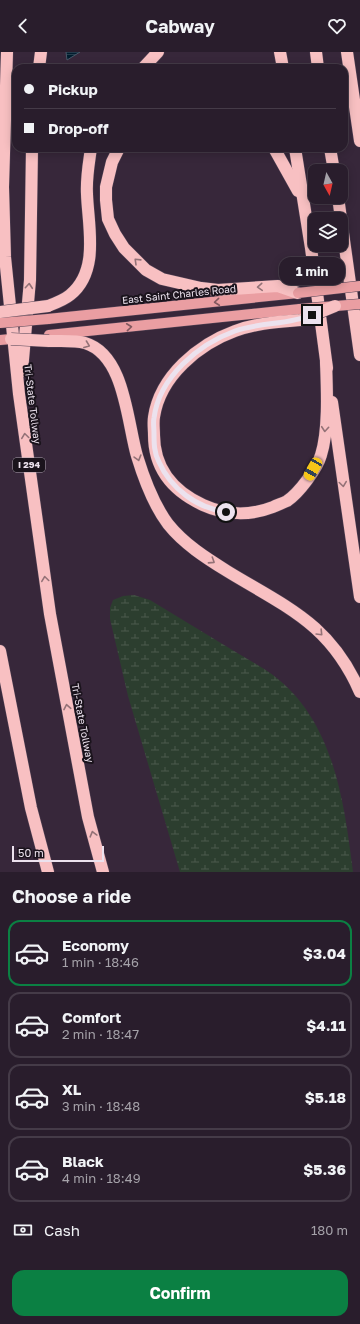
<!DOCTYPE html>
<html lang="en">
<head>
<meta charset="utf-8">
<style>
  :root { --surface:#291d2c; --page:#312634; --text:#f1f3f6; --muted:#a5a2a9; --line:#453b48; --accent:#0b8043 }
  body { margin:0; font-family:"Golos Text",sans-serif; background:var(--page); color:var(--text); height:100vh; display:flex; flex-direction:column; font-size:15px; white-space:nowrap }
  * { box-sizing:border-box; margin:0 }
  p { font-size:13px; color:var(--muted) }
  .icon { flex:none; width:22px; height:22px; fill:none; stroke:currentColor; stroke-width:2; stroke-linecap:round; stroke-linejoin:round }
  .map { position:relative; height:820px; overflow:hidden }
  .sheet { display:flex; flex-direction:column; background:var(--surface); flex:1 }
  .sheet>* { flex:none }
  .guide { position:absolute; left:12px; top:12px; width:336px; height:88px; border-radius:12px; box-shadow:0 2px 10px #0003,0 0 0 1px var(--line); display:grid; align-content:center; height:88px; padding:0 12px; background:var(--surface) }
  .needle { width:26px; rotate:172deg }
  .controls { position:absolute; left:308px; top:112px; display:grid; gap:8px }
  .controls a { display:grid; place-items:center; width:40px; height:40px; border-radius:8px; background:var(--surface); box-shadow:0 2px 10px #0003,0 0 0 1px var(--line); font-size:20px }
  .scale { position:absolute; left:12px; bottom:10px; width:92px; box-sizing:border-box; padding-left:4px; border:2px solid #ece2ee; border-top:0; font-size:11px; line-height:14px; white-space:nowrap; color:#ece2ee; -webkit-text-stroke:3px #1a131c; paint-order:stroke }
  .end { position:absolute; width:18px; height:18px; margin:-9px; border:5px solid #ece2ee; background:#111; box-shadow:0 0 0 2px #111 }
  .from { border-radius:50% }
  .bubble { position:absolute; height:28px; border-radius:12px; background:var(--surface); box-shadow:0 2px 10px #0003,0 0 0 1px var(--line); font-size:13px; font-weight:700; line-height:28px; text-align:center }
  .car { position:absolute; width:12px; height:24px; margin:-12px -6px; border-radius:5px; box-shadow:0 0 3px 1px #0007; background:linear-gradient(#f5c518 24%,#345 0 40%,#f5c518 0 76%,#345 0 86%,#f5c518 0) }
  .guide b { display:flex; align-items:center; gap:14px; height:38px; font-size:15px }
  .guide b+b { border-top:1px solid var(--line) }
  .guide i { width:10px; height:10px; background:var(--text) }
  ul { padding:0; list-style:none }
  li { display:flex; align-items:center; gap:12px; height:66px; margin:0 8px 6px; padding:0 4px; border:2px solid var(--line); border-radius:12px }
  li div { flex:1 }
  li b { display:block; font-size:15px }
  li em { font-style:normal; font-weight:700 }
  li.active { border-color:var(--accent) }
  li>.icon { width:36px; height:36px; stroke-width:1.5 }
  h2 { padding:0 12px; font-size:18px; line-height:48px }
  .pay { display:flex; align-items:center; gap:10px; height:44px; padding:0 12px; font-size:15px }
  .pay p { margin-inline-start:auto }
  .primary-button { display:flex; gap:8px; margin-top:auto; padding:8px 12px }
  .primary-button a { flex:1; height:46px; border-radius:12px; background:var(--accent); color:#fff; font-size:16px; font-weight:700; line-height:46px; text-align:center }
  header { display:flex; justify-content:space-between; align-items:center; height:52px; padding:0 12px; background:var(--surface); font-size:18px; font-weight:700 }
  .map>svg:first-child { display:block }
  .wetland { fill:url(#wetland-marsh) }
  .water { fill:url(#water-rules); stroke:#485868 }
  .lines { fill:none; stroke-linecap:round; stroke-linejoin:round }
  .major-casing { stroke:#544557; stroke-width:11 }
  .highway-casing { stroke:#544557; stroke-width:13 }
  .major { stroke:#ea9ea2; stroke-width:10 }
  .highway { stroke:#f8c0c2; stroke-width:12 }
  .major-bridge-casing { stroke:#544557; stroke-width:11; stroke-linecap:butt }
  .highway-bridge-casing { stroke:#544557; stroke-width:13; stroke-linecap:butt }
  .major-bridge { stroke:#ea9ea2; stroke-width:10 }
  .highway-bridge { stroke:#f8c0c2; stroke-width:12 }
  .oneway { stroke:#947277 }
  .oneway2 { stroke:#82585f }
  .route { stroke:#ece2ee; stroke-width:5 }
  .labels { text-anchor:middle; stroke-width:4; stroke-linejoin:round; paint-order:stroke }
  .shield { fill:#1a131c; stroke:#ada4af; stroke-width:1 }
  .shield-label { font-size:9px; font-weight:bold; fill:#ece2ee }
  .street-label { font-size:10px; fill:#ece2ee; stroke:#1a131c }
</style>
</head>
<body>
<header><svg class="icon" aria-label="back" viewBox="0 0 24 24"><path d="M15 5l-7 7 7 7"/></svg>Cabway<svg class="icon" aria-label="heart" viewBox="0 0 24 24"><path d="M12 20l-8-8c-3-5 5-10 8-4 3-6 11-1 8 4z"/></svg></header>
<div class="map">
<svg width="360" height="820" viewBox="0 0 360 820">
  <defs>
    <pattern id="wetland-marsh" width="20" height="14" patternUnits="userSpaceOnUse"><rect width="20" height="14" fill="#2c3e2f"/><path d="M1 5h8M5 5V1M11 12h8M15 12V8" fill="none" stroke="#4b5a4d"/></pattern>
    <pattern id="water-rules" width="6" height="5" patternUnits="userSpaceOnUse"><rect width="6" height="5" fill="#011d2e"/><path d="M0 2.5h6" fill="none" stroke="#263e4d"/></pattern>
  </defs>
  <rect width="100%" height="100%" fill="#37273a"/>
  <!-- wetland -->
  <path class="wetland" d="M134 543 150 548C178 565 206 582 234 599 247 607 261 614 273 623 334 669 344 749 353 820H180L128 644 110 567V556L113 548 123 544Z"/>
  <!-- water -->
  <polygon class="water" points="66,0 80,0 67,8"/>
  <g class="lines">
    <defs>
      <g id="major">
        <polyline points="48,267 298,241"/>
        <polyline points="49,283 300,257"/>
        <polyline points="0,288 11,287"/>
      </g>
      <g id="highway">
        <polyline points="7,0 3,135 5,205 19,342 50,562 88,765 103,820"/>
        <polyline points="280,0 283,16"/>
        <polyline points="316,0 318,16"/>
        <polyline points="347,0 360,89"/>
        <polyline points="39,16 41,0"/>
        <polyline points="143,16 158,0"/>
        <polyline points="119,96 112,110 106,135 106,148 108,167 115,182 124,196 146,218 162,227 201,236 218,238 278,234 298,241"/>
        <polyline points="274,96 298,139"/>
        <polyline points="295,96 311,196 327,316"/>
        <polyline points="330,96 334,119"/>
        <polyline points="338,145 360,303"/>
        <path d="M48 254C56 251 64 248 70 243 100 219 88 174 87 142 86 126 89 111 91 96"/>
        <path d="M301 268C279 270 256 271 235 279 199 292 160 324 154 365 153 371 154 377 154 383 154 417 173 439 203 453 225 463 250 464 273 455 277 453 283 451 287 449 299 441 317 417 321 403 329 378 327 337 326 310"/>
        <path d="M49 289C59 289 76 288 85 291 125 303 127 370 137 404 144 427 153 452 168 472 184 492 206 506 227 519 256 537 289 553 315 576 335 594 350 617 360 640"/>
        <polyline points="22,319 30,228 32,96"/>
        <polyline points="332,350 360,545"/>
        <polyline points="0,599 31,756 48,820"/>
      </g>
    </defs>
    <!-- major casing -->
    <use href="#major" class="major-casing"/>
    <!-- highway casing -->
    <use href="#highway" class="highway-casing"/>
    <!-- major -->
    <use href="#major" class="major"/>
    <!-- highway -->
    <use href="#highway" class="highway"/>
    <defs>
      <g id="major-bridge">
        <polyline points="298,241 360,234"/>
        <polyline points="300,257 360,252"/>
        <polyline points="0,271 48,267"/>
      </g>
      <g id="highway-bridge">
        <polyline points="0,260 48,254"/>
        <polyline points="301,268 335,254"/>
        <polyline points="11,287 49,289"/>
      </g>
    </defs>
    <!-- major-bridge casing -->
    <use href="#major-bridge" class="major-bridge-casing"/>
    <!-- highway-bridge casing -->
    <use href="#highway-bridge" class="highway-bridge-casing"/>
    <!-- major-bridge -->
    <use href="#major-bridge" class="major-bridge"/>
    <!-- highway-bridge -->
    <use href="#highway-bridge" class="highway-bridge"/>
  </g>
  <!-- one-way arrows -->
  <defs><path id="oneway-chevron" d="M-2-3.5L2.5 0L-2 3.5" fill="none" stroke-width="1.6" stroke-linecap="round" stroke-linejoin="round"/></defs>
  <g class="oneway">
    <use href="#oneway-chevron" transform="translate(137 209) rotate(-136)"/>
    <use href="#oneway-chevron" transform="translate(29 234) rotate(-85)"/>
    <use href="#oneway-chevron" transform="translate(260 235) rotate(176)"/>
    <use href="#oneway-chevron" transform="translate(87 293) rotate(21)"/>
    <use href="#oneway-chevron" transform="translate(325 377) rotate(95)"/>
    <use href="#oneway-chevron" transform="translate(25 384) rotate(-98)"/>
    <use href="#oneway-chevron" transform="translate(138 406) rotate(74)"/>
    <use href="#oneway-chevron" transform="translate(343 432) rotate(82)"/>
    <use href="#oneway-chevron" transform="translate(212 509) rotate(33)"/>
    <use href="#oneway-chevron" transform="translate(45 527) rotate(-98)"/>
    <use href="#oneway-chevron" transform="translate(320 581) rotate(46)"/>
    <use href="#oneway-chevron" transform="translate(67 655) rotate(-101)"/>
    <use href="#oneway-chevron" transform="translate(93 782) rotate(-105)"/>
  </g>
  <g class="oneway2">
    <use href="#oneway-chevron" transform="translate(217 250) rotate(174)"/>
    <use href="#oneway-chevron" transform="translate(129 275) rotate(-6)"/>
  </g>
  <g class="lines">
    <!-- route -->
    <path class="route" d="M226 460C197 456 171 437 159 410 154 401 154 391 154 381 154 376 153 370 154 366 159 325 199 292 235 279 260 270 288 273 312 263"/>
  </g>
  <g class="labels">
    <!-- shield labels -->
    <rect class="shield" x="13" y="406" width="32" height="14" rx="3"/>
    <g class="shield-label">
      <text x="29" y="416">I 294</text>
    </g>
    <!-- street labels -->
    <g class="street-label">
      <text transform="translate(179 242) rotate(-6)" y="4">East Saint Charles Road</text>
      <text transform="translate(33 352) rotate(83)" y="4">Tri-State Tollway</text>
      <text transform="translate(83 671) rotate(79)" y="4">Tri-State Tollway</text>
    </g>
  </g>
</svg>
<div class="controls">
<a><svg class="needle" viewBox="-14 -14 28 28"><path d="M0-13l5 13h-10z" fill="#e53935"/><path d="M0 13l5-13h-10z" fill="#a5a2a9"/></svg></a>
<a><svg class="icon" aria-label="layers" viewBox="0 0 24 24"><path d="M12 4l9 5-9 5-9-5zM3 14l9 5 9-5"/></svg></a>
</div>
<div class="scale">50 m</div>
<i class="end from" style="left:226px;top:460px"></i>
<i class="end" style="left:312px;top:263px"></i>
<div class="bubble" style="left:279px;top:205px;width:66px">1 min</div>
<i class="car" style="left:313px;top:417px;rotate:210deg"></i>
<div class="guide">
<b><i class="from"></i>Pickup</b>
<b><i></i>Drop-off</b>
</div>
</div>
<section class="sheet">
<h2>Choose a ride</h2>
<ul>
<li class="active"><svg class="icon" aria-label="car" viewBox="0 0 24 24"><path d="M5 17H2v-5l4-1 3-4h7l3 4 3 1v5h-3M9 17h6M6 11h13"/><circle cx="7" cy="17" r="2"/><circle cx="17" cy="17" r="2"/></svg><div><b>Economy</b><p>1 min · 18:46</p></div><em>$3.04</em></li>
<li><svg class="icon" aria-label="car" viewBox="0 0 24 24"><path d="M5 17H2v-5l4-1 3-4h7l3 4 3 1v5h-3M9 17h6M6 11h13"/><circle cx="7" cy="17" r="2"/><circle cx="17" cy="17" r="2"/></svg><div><b>Comfort</b><p>2 min · 18:47</p></div><em>$4.11</em></li>
<li><svg class="icon" aria-label="car" viewBox="0 0 24 24"><path d="M5 17H2v-5l4-1 3-4h7l3 4 3 1v5h-3M9 17h6M6 11h13"/><circle cx="7" cy="17" r="2"/><circle cx="17" cy="17" r="2"/></svg><div><b>XL</b><p>3 min · 18:48</p></div><em>$5.18</em></li>
<li><svg class="icon" aria-label="car" viewBox="0 0 24 24"><path d="M5 17H2v-5l4-1 3-4h7l3 4 3 1v5h-3M9 17h6M6 11h13"/><circle cx="7" cy="17" r="2"/><circle cx="17" cy="17" r="2"/></svg><div><b>Black</b><p>4 min · 18:49</p></div><em>$5.36</em></li>
</ul>
<div class="pay"><svg class="icon" aria-label="cash" viewBox="0 0 24 24"><path d="M3 7h18v10H3z"/><circle cx="12" cy="12" r="2"/></svg>Cash<p>180 m</p></div>
<div class="primary-button"><a>Confirm</a></div>
</section>
</body>
</html>
